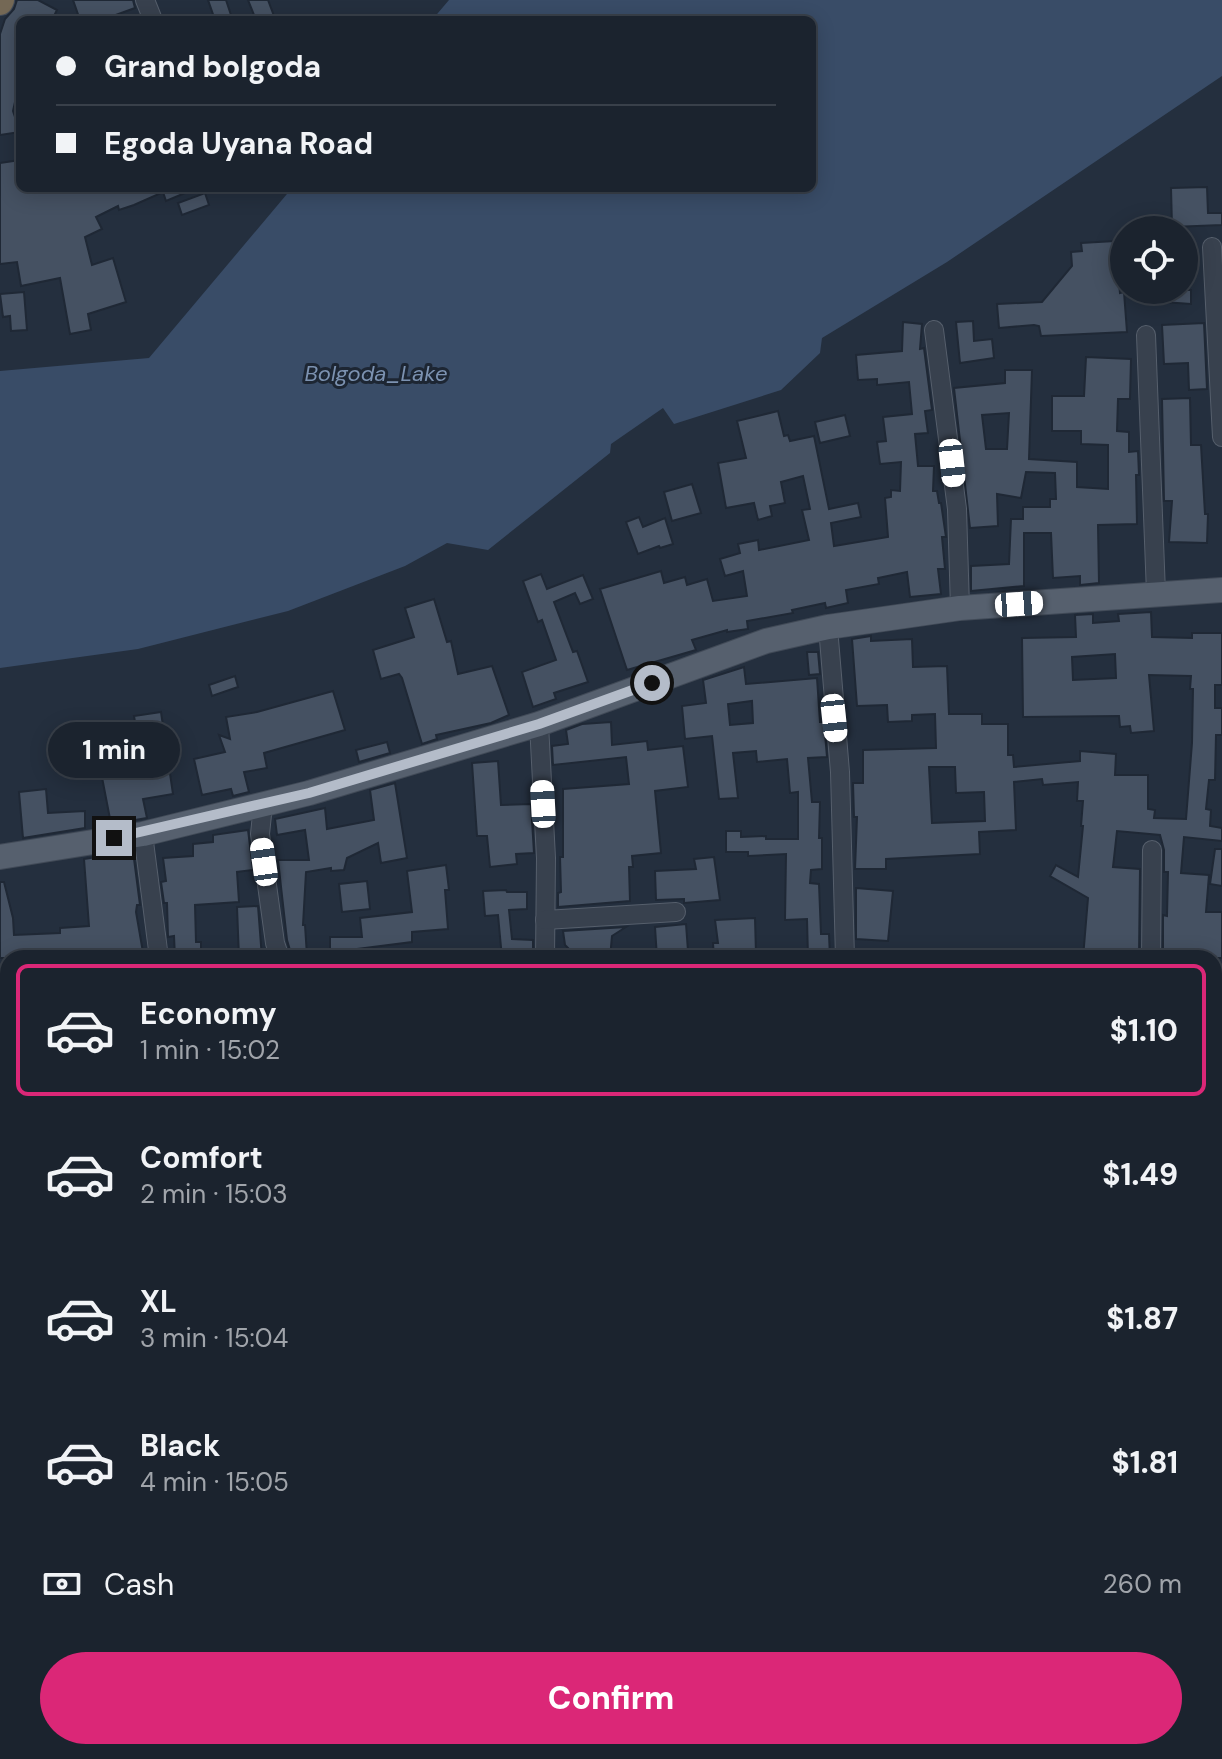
<!DOCTYPE html>
<html lang="en">
<head>
<meta charset="utf-8">
<style>
  :root { --surface:#1b232e; --page:#242b36; --text:#f1f3f6; --muted:#a0a4aa; --line:#39404a; --accent:#db2777 }
  body { margin:0; font-family:"DM Sans",sans-serif; background:var(--page); color:var(--text); height:100vh; display:flex; flex-direction:column; font-size:30px; white-space:nowrap }
  * { box-sizing:border-box; margin:0 }
  p { font-size:26px; color:var(--muted) }
  .icon { flex:none; width:44px; height:44px; fill:none; stroke:currentColor; stroke-width:2; stroke-linecap:round; stroke-linejoin:round }
  .map { position:relative; flex:1; overflow:hidden }
  .drawer { position:absolute; left:0px; top:950px; width:1222px; height:810px; display:flex; flex-direction:column; background:var(--surface); border-radius:24px 24px 0 0; box-shadow:0 4px 20px #0003,0 0 0 2px var(--line) }
  .drawer>* { flex:none }
  .banner { position:absolute; left:16px; top:16px; width:800px; height:176px; border-radius:12px; box-shadow:0 4px 20px #0003,0 0 0 2px var(--line); display:grid; align-content:center; height:176px; padding:0 40px; background:var(--surface) }
  .tools { position:absolute; left:1110px; top:216px; display:grid; gap:16px }
  .tools a { display:grid; place-items:center; width:88px; height:88px; border-radius:50%; background:var(--surface); box-shadow:0 4px 20px #0003,0 0 0 2px var(--line); font-size:40px }
  .end { position:absolute; width:36px; height:36px; margin:-18px; border:10px solid #b4bcc9; background:#111; box-shadow:0 0 0 4px #111 }
  .from { border-radius:50% }
  .bubble { position:absolute; height:56px; border-radius:28px; background:var(--surface); box-shadow:0 4px 20px #0003,0 0 0 2px var(--line); font-size:26px; font-weight:800; line-height:56px; text-align:center }
  .car { position:absolute; width:24px; height:48px; margin:-24px -12px; border-radius:10px; box-shadow:0 0 6px 2px #0007; background:linear-gradient(#fff 24%,#345 0 40%,#fff 0 76%,#345 0 86%,#fff 0) }
  .banner b { display:flex; align-items:center; gap:28px; height:76px; font-size:30px }
  .banner b+b { border-top:2px solid var(--line) }
  .banner i { width:20px; height:20px; background:var(--text) }
  ul { padding:14px 0 0; list-style:none }
  li { display:flex; align-items:center; gap:24px; height:132px; margin:0 16px 12px; padding:0 24px; border:4px solid transparent; border-radius:12px }
  li div { flex:1 }
  li b { display:block; font-size:30px }
  li em { font-style:normal; font-weight:800 }
  li.current { border-color:var(--accent) }
  li>.icon { width:72px; height:72px; stroke-width:1.5 }
  .pay { display:flex; align-items:center; gap:20px; height:88px; padding:0 40px; font-size:30px }
  .pay p { margin-inline-start:auto }
  .cta { display:flex; gap:16px; margin-top:auto; padding:16px 40px }
  .cta a { flex:1; height:92px; border-radius:48px; background:var(--accent); color:#fff; font-size:32px; font-weight:800; line-height:92px; text-align:center }
  .map>svg:first-child { display:block }
  .water { fill:#394c67 }
  .building { fill:#455162; stroke:#1f2835; stroke-width:2; fill-rule:evenodd }
  .lines { fill:none; stroke-linecap:round; stroke-linejoin:round }
  .minor-casing { stroke:#565f6c; stroke-width:20 }
  .major-casing { stroke:#414a57; stroke-width:26 }
  .highway-casing { stroke:#434c59; stroke-width:28 }
  .minor { stroke:#38414e; stroke-width:18 }
  .major { stroke:#56606e; stroke-width:24 }
  .highway { stroke:#746855; stroke-width:26 }
  .rail { stroke:#5a6575; stroke-width:4; stroke-dasharray:8 8; stroke-linecap:butt }
  .route { stroke:#b4bcc9; stroke-width:10 }
  .labels { text-anchor:middle; stroke-width:6; stroke-linejoin:round; paint-order:stroke }
  .water-label { font-size:22px; font-style:italic; fill:#7c92b1; stroke:#1d2633 }
</style>
</head>
<body>
<div class="map">
<svg width="1222" height="1759" viewBox="0 0 1222 1759">
  <rect width="100%" height="100%" fill="#242f3e"/>
  <!-- water -->
  <polygon class="water" points="449,0 1222,0 1222,76 947,262 822,338 820,353 781,390 674,424 663,408 611,444 610,453 488,550 447,543 405,566 288,611 138,649 0,668 0,371 149,358 292,188 812,188 812,20 432,20"/>
  <!-- building -->
  <g class="building">
    <polygon points="17,0 38,0 57,10 52,20 20,20 20,80 13,111 20,132 0,135 0,34 5,19 14,9"/>
    <polygon points="73,0 133,0 135,8 102,20 80,20"/>
    <polygon points="208,0 226,0 231,15 215,20"/>
    <polygon points="248,0 268,0 274,16 256,20"/>
    <polygon points="20,160 20,188 197,188 166,201 163,192 134,205 119,210 118,206 96,217 102,229 85,237 92,265 113,258 126,302 88,314 91,330 70,334 60,278 21,286 17,262 0,264 0,163"/>
    <polygon points="1207,187 1208,213 1222,213 1222,225 1172,227 1171,188"/>
    <polygon points="205,193 209,205 182,215 178,203"/>
    <polygon points="1115,241 1120,293 1124,292 1127,332 1041,336 1039,326 1034,325 999,328 997,304 1042,302 1072,266 1071,252 1082,251 1081,243"/>
    <polygon points="1163,290 1191,290 1191,304 1163,302"/>
    <polygon points="24,292 27,330 11,331 10,316 3,317 0,294"/>
    <polygon points="973,321 974,341 992,339 994,358 960,363 956,322"/>
    <polygon points="903,322 922,324 920,349 924,348 932,410 925,411 928,433 915,434 918,466 934,466 933,491 937,491 939,503 941,503 946,537 942,537 945,569 938,569 941,594 910,597 907,572 878,578 879,584 846,590 848,603 826,608 825,603 792,610 793,613 747,621 748,629 727,632 727,630 692,640 696,650 627,670 600,589 661,571 664,583 685,577 687,585 707,579 713,601 747,596 743,571 725,576 720,559 740,553 738,544 758,540 759,550 809,540 802,510 810,509 803,476 781,482 785,503 770,506 772,516 758,520 754,503 726,508 718,463 746,458 737,421 778,411 784,436 788,435 790,441 814,436 829,509 858,503 861,517 831,523 834,546 888,537 885,498 891,497 891,490 900,491 901,462 880,464 877,442 886,441 883,417 912,414 909,382 877,385 877,379 858,380 856,355 902,351"/>
    <polygon points="1204,323 1207,389 1189,390 1188,363 1164,364 1162,325"/>
    <path d="M1086 357 1131 359 1130 399H1118L1117 431 1129 432V452L1138 451 1139 475H1136L1137 524 1098 525 1099 583 1080 585V576L1053 578 1051 533H1024V586L971 591V566L1009 564 1011 519H1023V507H1050V499H1056L1055 473 1026 472 1021 498 997 494 998 526 970 528 954 388 1005 383V370H1032L1029 459 1077 462V487L1108 489V445L1081 444V431H1052V396H1084ZM1009 413 1007 449H986L982 415Z"/>
    <polygon points="1190,398 1191,445 1201,445 1205,514 1208,514 1207,543 1169,542 1172,501 1164,501 1162,399"/>
    <polygon points="845,415 850,436 820,443 815,422"/>
    <polygon points="692,484 701,513 672,521 664,492"/>
    <polygon points="639,517 643,527 665,518 673,544 660,548 659,546 638,554 626,522"/>
    <polygon points="541,574 547,589 583,575 593,599 580,604 575,593 554,602 573,652 577,651 588,682 554,693 556,699 533,707 522,672 556,660 542,620 538,622 523,581"/>
    <polygon points="434,599 447,642 451,641 458,674 492,666 509,715 491,723 436,735 437,739 422,744 402,678 399,674 381,679 373,650 414,637 405,608"/>
    <path d="M1151 612 1152 637 1192 638V633H1222V685H1215V708H1222V735H1216L1215 780H1209L1206 809 1211 810 1210 826 1222 828V841L1184 837 1181 873 1209 875 1206 912H1222V958H1163V915L1167 916 1168 872H1164V850L1160 835 1117 831 1113 867 1140 869 1139 958H1083L1088 898 1050 876 1056 865 1078 877 1083 826H1081L1083 801H1077L1078 782 1043 785 1042 779 1014 782 1016 830 979 832 980 854 886 859V869H855L857 817H854L853 783H863V750L936 748 935 714 912 715V721L888 722 887 705 857 706 852 639 871 636V641L912 639 913 667 947 666 949 714H982V724H1008V755H1013L1014 767 1080 761V751L1116 754 1115 775H1148V809L1155 810 1154 818 1186 819 1192 743 1193 689H1190L1191 676 1149 675 1154 731 1131 733 1130 726 1120 727 1119 716 1023 717 1022 638 1076 637 1075 615 1093 614V623L1119 621 1118 614ZM1115 654 1116 678 1073 680 1072 657ZM929 767H955L956 793 984 792 985 821 932 823Z"/>
    <polygon points="807,652 818,652 820,674 809,675"/>
    <path d="M744 667 746 684 817 678 820 722H824L827 757 808 758 812 802H820L819 838H822V869L811 870 810 883 819 884 821 934H829L830 958H808L807 919 785 920 786 854 748 856V852H726V831H741V837L766 836V839H798V792L790 793 787 759 757 762 756 751 733 753 738 798 719 799 712 736 685 739 682 706 706 703 703 680ZM752 701 753 723 730 725 728 704Z"/>
    <polygon points="235,676 238,687 212,696 209,685"/>
    <polygon points="333,691 345,730 264,753 267,768 244,772 249,792 233,796 231,789 202,795 194,759 225,752 219,735 230,739 226,717 257,712"/>
    <polygon points="161,712 173,794 143,799 147,818 111,824 100,767 141,759 134,716"/>
    <polygon points="611,722 612,745 647,741 648,750 683,746 688,787 655,791 661,853 632,856 633,867 629,867 630,901 558,907 558,893 561,892 560,857 563,857 563,789 629,784 626,757 553,765 552,746 568,744 566,730 582,724"/>
    <polygon points="387,742 390,753 359,762 356,750"/>
    <polygon points="498,761 501,805 531,804 534,853 516,854 517,864 490,867 487,836 477,836 472,763"/>
    <polygon points="395,783 407,858 381,863 378,843 347,858 344,870 331,871 331,868 306,872 303,925 305,925 307,956 292,957 287,940 278,860 309,860 305,830 277,835 275,819 325,808 327,829 374,820 370,790"/>
    <polygon points="46,789 48,813 85,811 85,828 23,838 19,792"/>
    <polygon points="248,830 253,870 237,872 239,902 195,905 196,942 201,942 201,958 175,958 174,936 168,937 167,903 164,903 161,882 166,881 163,858 193,856 193,844 213,842 213,835"/>
    <polygon points="1215,849 1222,849 1222,886 1210,884"/>
    <polygon points="133,851 140,905 137,905 136,912 144,958 0,958 0,882 4,882 13,918 14,935 60,933 60,928 89,926 84,859"/>
    <polygon points="714,857 720,900 684,903 684,899 656,900 655,871 696,869 694,859"/>
    <polygon points="446,865 449,890 445,890 448,929 412,932 412,942 350,950 350,958 330,958 330,937 362,937 360,918 412,912 407,871"/>
    <polygon points="367,881 370,909 342,912 339,884"/>
    <polygon points="856,888 893,891 888,941 856,939"/>
    <polygon points="506,890 507,892 527,892 527,909 509,910 512,939 533,940 533,958 502,958 498,915 485,916 483,891"/>
    <polygon points="258,906 262,958 239,958 237,907"/>
    <polygon points="755,918 756,954 724,955 724,958 714,958 713,943 718,943 715,920"/>
    <polygon points="686,924 688,951 672,952 672,958 657,958 655,927"/>
    <polygon points="626,927 612,936 610,958 573,953 565,945 563,931"/>
  </g>
  <g class="lines">
    <defs>
      <g id="minor">
        <polyline points="145,0 153,20"/>
        <polyline points="1212,247 1222,437"/>
        <polyline points="934,330 957,509 960,608"/>
        <polyline points="1146,335 1156,593"/>
        <polyline points="828,627 840,772 845,958"/>
        <polyline points="539,724 546,858 545,958"/>
        <polyline points="263,805 260,834 275,943 280,958"/>
        <polyline points="143,834 159,958"/>
        <polyline points="545,920 676,912"/>
        <polyline points="1151,958 1152,850"/>
        <polyline points="1214,1049 1218,984"/>
        <polyline points="1214,1148 1222,1147"/>
        <polyline points="0,1337 8,1336"/>
        <polyline points="0,1559 8,1561"/>
        <polyline points="1214,1607 1222,1606"/>
        <polyline points="0,1652 7,1759"/>
        <polyline points="150,1752 150,1759"/>
        <polyline points="404,1752 404,1759"/>
        <polyline points="563,1752 563,1759"/>
        <polyline points="616,1752 616,1759"/>
      </g>
      <g id="major">
        <polyline points="0,857 143,834 309,793 539,724 766,641 828,627 960,608 1222,590"/>
        <polyline points="0,1433 8,1435"/>
        <polyline points="0,1453 8,1454"/>
        <polyline points="1214,1517 1222,1516"/>
      </g>
      <polyline id="highway" points="0,2 1,0"/>
    </defs>
    <!-- minor casing -->
    <use href="#minor" class="minor-casing"/>
    <!-- major casing -->
    <use href="#major" class="major-casing"/>
    <!-- highway casing -->
    <use href="#highway" class="highway-casing"/>
    <!-- minor -->
    <use href="#minor" class="minor"/>
    <!-- major -->
    <use href="#major" class="major"/>
    <!-- highway -->
    <use href="#highway" class="highway"/>
    <!-- rail -->
    <g class="rail">
      <polyline points="0,1527 8,1528"/>
      <polyline points="0,1541 8,1542"/>
      <polyline points="1214,1589 1222,1588"/>
    </g>
  </g>
  <g class="lines">
    <!-- route -->
    <polyline class="route" points="114,838 309,793 539,724 652,683"/>
  </g>
  <g class="labels">
    <!-- water labels -->
    <g class="water-label">
      <text x="376" y="381">Bolgoda_Lake</text>
    </g>
  </g>
</svg>
<div class="tools">
<a><svg class="icon" aria-label="locate" viewBox="0 0 24 24"><circle cx="12" cy="12" r="6"/><path d="M12 2v4M12 18v4M2 12h4M18 12h4"/></svg></a>
</div>
<i class="end from" style="left:652px;top:683px"></i>
<i class="end" style="left:114px;top:838px"></i>
<div class="bubble" style="left:48px;top:722px;width:132px">1 min</div>
<i class="car" style="left:952px;top:463px;rotate:174deg"></i>
<i class="car" style="left:1019px;top:604px;rotate:86deg"></i>
<i class="car" style="left:834px;top:718px;rotate:174deg"></i>
<i class="car" style="left:543px;top:804px;rotate:357deg"></i>
<i class="car" style="left:264px;top:862px;rotate:352deg"></i>
<div class="banner">
<b><i class="from"></i>Grand bolgoda</b>
<b><i></i>Egoda Uyana Road</b>
</div>
<section class="drawer">
<ul>
<li class="current"><svg class="icon" aria-label="car" viewBox="0 0 24 24"><path d="M5 17H2v-5l4-1 3-4h7l3 4 3 1v5h-3M9 17h6M6 11h13"/><circle cx="7" cy="17" r="2"/><circle cx="17" cy="17" r="2"/></svg><div><b>Economy</b><p>1 min · 15:02</p></div><em>$1.10</em></li>
<li><svg class="icon" aria-label="car" viewBox="0 0 24 24"><path d="M5 17H2v-5l4-1 3-4h7l3 4 3 1v5h-3M9 17h6M6 11h13"/><circle cx="7" cy="17" r="2"/><circle cx="17" cy="17" r="2"/></svg><div><b>Comfort</b><p>2 min · 15:03</p></div><em>$1.49</em></li>
<li><svg class="icon" aria-label="car" viewBox="0 0 24 24"><path d="M5 17H2v-5l4-1 3-4h7l3 4 3 1v5h-3M9 17h6M6 11h13"/><circle cx="7" cy="17" r="2"/><circle cx="17" cy="17" r="2"/></svg><div><b>XL</b><p>3 min · 15:04</p></div><em>$1.87</em></li>
<li><svg class="icon" aria-label="car" viewBox="0 0 24 24"><path d="M5 17H2v-5l4-1 3-4h7l3 4 3 1v5h-3M9 17h6M6 11h13"/><circle cx="7" cy="17" r="2"/><circle cx="17" cy="17" r="2"/></svg><div><b>Black</b><p>4 min · 15:05</p></div><em>$1.81</em></li>
</ul>
<div class="pay"><svg class="icon" aria-label="cash" viewBox="0 0 24 24"><path d="M3 7h18v10H3z"/><circle cx="12" cy="12" r="2"/></svg>Cash<p>260 m</p></div>
<div class="cta"><a>Confirm</a></div>
</section>
</div>
</body>
</html>
